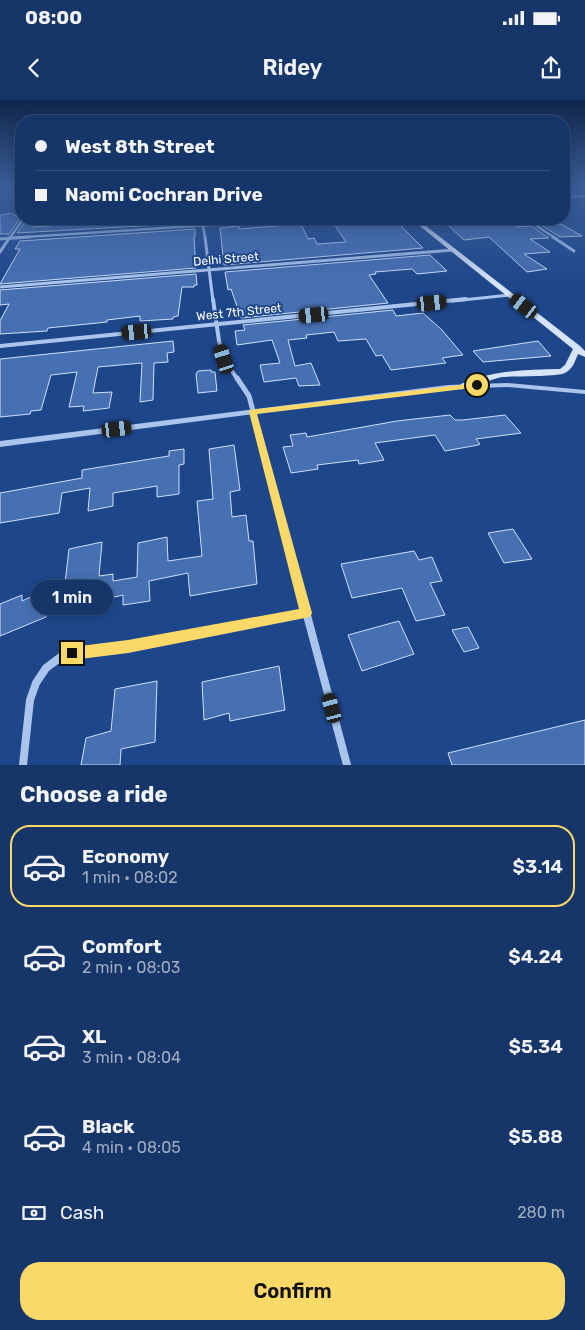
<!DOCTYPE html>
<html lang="en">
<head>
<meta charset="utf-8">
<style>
  :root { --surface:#163568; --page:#1f3d6e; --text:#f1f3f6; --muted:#9eabc0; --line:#35507c; --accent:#fbd969 }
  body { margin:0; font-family:Rubik,sans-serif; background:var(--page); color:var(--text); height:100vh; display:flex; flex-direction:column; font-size:19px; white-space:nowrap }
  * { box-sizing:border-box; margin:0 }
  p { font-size:16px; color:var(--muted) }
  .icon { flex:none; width:28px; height:28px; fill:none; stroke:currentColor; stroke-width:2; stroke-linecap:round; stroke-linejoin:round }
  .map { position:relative; height:665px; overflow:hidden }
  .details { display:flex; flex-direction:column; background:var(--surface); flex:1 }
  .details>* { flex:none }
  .guide { position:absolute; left:15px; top:15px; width:555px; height:110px; border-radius:20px; box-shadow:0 2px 12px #0003,0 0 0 1px var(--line); display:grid; align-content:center; height:110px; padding:0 20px; background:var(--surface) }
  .end { position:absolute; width:22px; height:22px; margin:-11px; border:6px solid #fbd969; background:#111; box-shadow:0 0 0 2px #111 }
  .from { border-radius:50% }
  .bubble { position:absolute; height:35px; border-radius:18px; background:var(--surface); box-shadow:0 2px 12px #0003,0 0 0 1px var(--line); font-size:16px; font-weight:600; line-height:35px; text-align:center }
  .car { position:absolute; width:15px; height:30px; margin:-15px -8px; border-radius:6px; box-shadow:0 0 4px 1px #0007; background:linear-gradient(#222 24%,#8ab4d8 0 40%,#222 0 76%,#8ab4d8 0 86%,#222 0) }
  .guide b { display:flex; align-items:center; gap:18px; height:48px; font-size:19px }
  .guide b+b { border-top:1px solid var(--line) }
  .guide i { width:12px; height:12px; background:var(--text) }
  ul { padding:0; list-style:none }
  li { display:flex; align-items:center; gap:15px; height:82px; margin:0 10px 8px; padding:0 10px; border:2px solid transparent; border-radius:20px }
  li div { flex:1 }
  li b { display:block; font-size:19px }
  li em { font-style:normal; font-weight:600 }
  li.selected { border-color:var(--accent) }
  li>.icon { width:45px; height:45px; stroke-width:1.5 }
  h2 { padding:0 20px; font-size:22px; line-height:60px }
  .pay { display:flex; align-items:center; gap:12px; height:55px; padding:0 20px; font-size:19px }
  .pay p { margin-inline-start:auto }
  .cta { display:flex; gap:10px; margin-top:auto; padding:10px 20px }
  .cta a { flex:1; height:58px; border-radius:20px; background:var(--accent); color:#111; font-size:20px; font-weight:600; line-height:58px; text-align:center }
  .status { display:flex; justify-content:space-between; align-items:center; height:35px; padding:0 25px; background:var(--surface); direction:ltr }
  .status svg { height:14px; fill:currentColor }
  header { display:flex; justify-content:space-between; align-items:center; height:65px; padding:0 20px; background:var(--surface); font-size:22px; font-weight:600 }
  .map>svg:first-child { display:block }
  .building { fill:#4770b2; stroke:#cfe0f9 }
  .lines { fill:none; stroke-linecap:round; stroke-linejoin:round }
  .minor-far5 { stroke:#aac4ec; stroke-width:2.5 }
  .minor-far4 { stroke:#aac4ec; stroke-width:3 }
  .minor-far3 { stroke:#aac4ec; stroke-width:4 }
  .minor-far2 { stroke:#aac4ec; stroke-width:5 }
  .minor-far1 { stroke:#aac4ec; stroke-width:6 }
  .minor { stroke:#aac4ec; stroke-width:8 }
  .tertiary { fill:#aac4ec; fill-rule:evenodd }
  .secondary { fill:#d6e3f9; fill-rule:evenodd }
  .route { fill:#fbd969 }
  .labels { text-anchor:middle; stroke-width:4; stroke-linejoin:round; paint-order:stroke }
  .far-street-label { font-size:12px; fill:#fff; stroke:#1e478b }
</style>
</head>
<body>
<div class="status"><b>08:00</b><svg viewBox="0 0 49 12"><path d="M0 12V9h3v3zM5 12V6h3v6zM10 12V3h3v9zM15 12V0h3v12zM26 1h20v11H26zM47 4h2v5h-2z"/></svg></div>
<header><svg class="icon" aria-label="back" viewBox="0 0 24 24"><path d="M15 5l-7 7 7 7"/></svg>Ridey<svg class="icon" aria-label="share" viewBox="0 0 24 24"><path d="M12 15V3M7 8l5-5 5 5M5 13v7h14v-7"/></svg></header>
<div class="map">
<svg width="585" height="665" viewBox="0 0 585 665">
  <rect width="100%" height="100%" fill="#1e478b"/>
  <!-- building -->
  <g class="building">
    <polygon points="11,113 20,118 9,134 0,134 0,115"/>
    <polygon points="155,119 195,119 195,123 17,133 25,122 33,127"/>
    <polygon points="365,119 394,119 423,148 224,165 220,128 239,126 239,129 301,124 308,139 314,138 317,144 346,142 332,121"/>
    <polygon points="441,119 504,119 517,127 531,126 549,138 530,139 550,152 524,154 547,169 527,172 489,137 464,140"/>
    <polygon points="561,124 582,136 560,137 541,125"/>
    <polygon points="195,129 195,137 194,137 196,168 0,184 20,149 15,149 20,141"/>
    <polygon points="430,155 447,171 417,174 412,169 375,172 376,174 369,175 388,203 241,218 231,189 228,190 225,172"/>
    <polygon points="196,174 197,185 194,185 194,187 182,187 178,216 173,217 173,219 140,221 140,216 107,220 107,222 48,228 47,231 0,234 0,221 9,204 0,205 0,190"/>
    <polygon points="393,210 396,216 423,213 442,230 463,255 442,258 446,263 391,270 382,255 376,256 366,239 338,241 334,232 306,235 307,238 288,240 295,266 311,263 320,285 299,286 296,278 264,282 260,265 280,263 272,240 237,245 235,231 245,230 243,225"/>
    <polygon points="173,241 174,252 167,253 168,262 154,263 153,300 140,302 142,263 98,267 93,293 112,292 109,308 83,311 84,306 69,307 77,272 51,275 41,310 31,311 30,314 0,317 0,259"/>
    <polygon points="538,241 551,256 483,262 473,251"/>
    <polygon points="211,270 211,272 215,272 217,291 198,293 196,274 198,271"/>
    <polygon points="450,315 455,320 463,320 505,315 521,333 476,339 480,344 478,345 445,351 435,335 375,343 384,360 359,364 358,360 317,365 318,369 291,373 283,347 293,346 290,335 306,333 307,337 397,321"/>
    <polygon points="234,345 240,390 230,392 232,417 246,415 249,441 253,441 257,484 190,496 188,473 149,481 150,501 123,505 123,495 84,504 86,488 64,492 69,449 102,442 99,476 113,474 113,481 137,477 138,443 167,437 168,461 202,456 197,401 213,399 209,349"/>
    <polygon points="184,349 184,364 179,365 179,394 157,397 157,386 113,393 113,406 88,411 90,388 62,393 59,413 0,423 0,393 82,378 82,370 169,356 169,351"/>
    <polygon points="513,429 532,459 504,463 488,433"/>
    <polygon points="414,451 419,460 432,457 442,481 430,483 445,515 416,521 402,488 352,498 341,464"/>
    <polygon points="44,491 46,517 0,536 0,504 22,495 22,501"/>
    <polygon points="399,521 414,554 362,571 348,535"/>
    <polygon points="468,527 479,548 464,552 452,530"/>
    <polygon points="279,566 285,610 230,621 229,613 204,620 202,582"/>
    <polygon points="157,581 155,642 121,649 120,665 81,665 86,638 111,631 115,589"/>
    <polygon points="585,620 585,665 452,665 448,653"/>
  </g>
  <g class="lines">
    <!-- minor-far5 -->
    <g class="minor-far5">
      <polyline points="564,97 585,96"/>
      <polyline points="202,119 205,138"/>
      <polyline points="526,119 555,138"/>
      <polyline points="10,138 303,119"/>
      <polyline points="10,138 23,119"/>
    </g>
    <!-- minor-far4 -->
    <g class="minor-far4">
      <polyline points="205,137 213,201"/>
      <polyline points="553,137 574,151"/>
      <polyline points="0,139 29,137"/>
      <polyline points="0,152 10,137"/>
      <polyline points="0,187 453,150"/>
      <polyline points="453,201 510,195"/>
    </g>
    <!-- minor-far3 -->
    <g class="minor-far3">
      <polyline points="213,199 219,241 224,259 238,280"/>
      <polyline points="0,246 466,199"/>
    </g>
    <!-- minor-far2 -->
    <polyline class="minor-far2" points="237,278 249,296 271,379"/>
    <!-- minor-far1 -->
    <polyline class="minor-far1" points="271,378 305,506"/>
    <!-- minor -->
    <g class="minor">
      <polyline points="304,504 347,665"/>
      <polyline points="23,665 30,600 36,583 46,568 62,556 72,553 128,547 306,513"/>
    </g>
    <!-- tertiary -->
    <polygon class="tertiary" points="507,283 585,290 585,294 507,287 448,289 0,347 0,341 448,285"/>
    <!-- secondary -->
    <path class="secondary" d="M411 119H417L580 246 585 251V257L578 254C575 261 573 269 565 273 557 277 515 276 502 277 492 279 468 289 461 288L460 286 461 284C493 270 526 270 560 269L565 265 573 249Z"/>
  </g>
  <!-- sky -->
  <linearGradient id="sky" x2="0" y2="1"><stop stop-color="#10274c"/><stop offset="0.48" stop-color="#3b5e98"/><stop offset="1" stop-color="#3b5e98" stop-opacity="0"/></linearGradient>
  <rect width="585" height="182" fill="url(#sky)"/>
  <!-- route -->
  <polygon class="route" points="477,283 480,284 480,287 257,314 312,513 310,517 128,553 72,560 67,558 65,553 67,549 72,547 128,540 299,509 249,312 250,310"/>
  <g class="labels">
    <!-- far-street labels -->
    <g class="far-street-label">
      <text transform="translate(226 159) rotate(-5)" y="4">Delhi Street</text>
      <text transform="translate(239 212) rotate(-6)" y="4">West 7th Street</text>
    </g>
  </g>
</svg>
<i class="end from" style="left:477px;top:285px"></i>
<i class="end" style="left:72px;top:553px"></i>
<div class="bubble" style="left:31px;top:480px;width:82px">1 min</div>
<i class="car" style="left:432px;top:203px;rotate:84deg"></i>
<i class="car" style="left:524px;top:206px;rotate:308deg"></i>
<i class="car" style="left:314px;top:215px;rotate:264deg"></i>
<i class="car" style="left:137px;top:232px;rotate:265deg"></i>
<i class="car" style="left:224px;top:259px;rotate:342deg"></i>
<i class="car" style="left:117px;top:329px;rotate:83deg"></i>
<i class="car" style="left:332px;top:608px;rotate:345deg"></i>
<div class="guide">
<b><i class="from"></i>West 8th Street</b>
<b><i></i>Naomi Cochran Drive</b>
</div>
</div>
<section class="details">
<h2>Choose a ride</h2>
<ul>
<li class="selected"><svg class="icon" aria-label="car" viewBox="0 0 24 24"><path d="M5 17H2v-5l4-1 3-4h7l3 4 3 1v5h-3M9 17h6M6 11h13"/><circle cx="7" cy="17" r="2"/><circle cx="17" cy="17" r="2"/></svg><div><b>Economy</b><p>1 min · 08:02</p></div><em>$3.14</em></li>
<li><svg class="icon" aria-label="car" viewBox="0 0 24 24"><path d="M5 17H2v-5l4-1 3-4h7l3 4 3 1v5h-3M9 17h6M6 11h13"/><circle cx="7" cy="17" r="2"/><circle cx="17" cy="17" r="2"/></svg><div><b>Comfort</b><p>2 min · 08:03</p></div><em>$4.24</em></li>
<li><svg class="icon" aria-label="car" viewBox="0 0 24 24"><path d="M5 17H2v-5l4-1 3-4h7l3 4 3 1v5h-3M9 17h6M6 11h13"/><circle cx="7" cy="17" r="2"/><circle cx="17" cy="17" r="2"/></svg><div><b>XL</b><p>3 min · 08:04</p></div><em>$5.34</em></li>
<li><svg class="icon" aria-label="car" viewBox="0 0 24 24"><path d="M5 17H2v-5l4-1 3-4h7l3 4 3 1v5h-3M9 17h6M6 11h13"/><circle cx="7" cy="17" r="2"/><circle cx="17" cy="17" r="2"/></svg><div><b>Black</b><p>4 min · 08:05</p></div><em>$5.88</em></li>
</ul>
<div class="pay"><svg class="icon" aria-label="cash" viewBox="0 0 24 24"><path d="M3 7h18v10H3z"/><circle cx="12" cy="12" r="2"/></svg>Cash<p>280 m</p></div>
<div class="cta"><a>Confirm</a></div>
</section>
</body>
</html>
